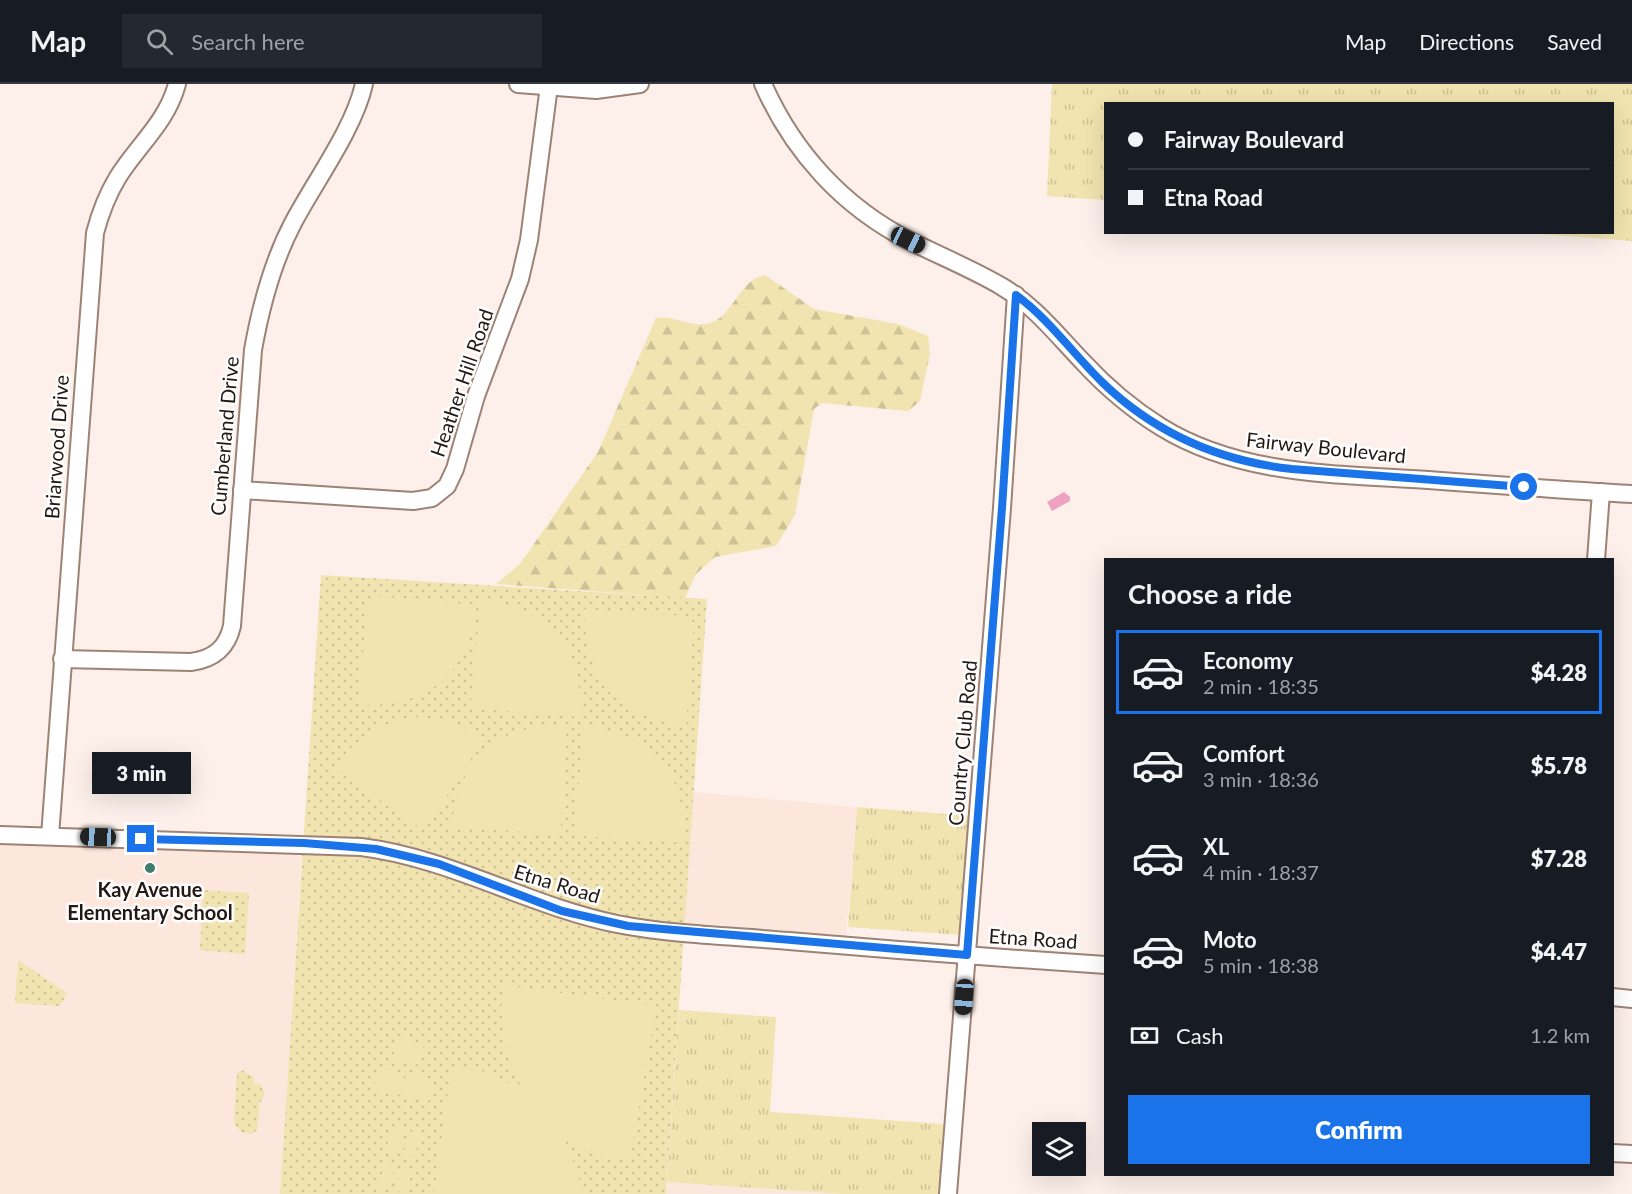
<!DOCTYPE html>
<html lang="en">
<head>
<meta charset="utf-8">
<style>
  :root { --surface:#171b24; --page:#242831; --text:#f1f3f6; --muted:#9ea1a6; --line:#363941; --accent:#1a73e8 }
  body { margin:0; font-family:Lato,sans-serif; background:var(--page); color:var(--text); height:100vh; display:flex; flex-direction:column; font-size:22px; white-space:nowrap }
  * { box-sizing:border-box; margin:0 }
  p { font-size:20px; color:var(--muted) }
  .icon { flex:none; width:33px; height:33px; fill:none; stroke:currentColor; stroke-width:2; stroke-linecap:round; stroke-linejoin:round }
  .map { position:relative; flex:1; overflow:hidden }
  .panel { position:absolute; left:1104px; top:474px; width:510px; height:618px; display:flex; flex-direction:column; background:var(--surface); border-radius:0px; box-shadow:0 6px 24px #0002 }
  .panel>* { flex:none }
  .hud { position:absolute; left:1104px; top:18px; width:510px; height:132px; border-radius:0px; box-shadow:0 6px 24px #0002; display:grid; align-content:center; height:132px; padding:0 24px; background:var(--surface) }
  .controls { position:absolute; left:1032px; top:1038px; display:grid; gap:12px }
  .controls a { display:grid; place-items:center; width:54px; height:54px; border-radius:0px; background:var(--surface); box-shadow:0 6px 24px #0002; font-size:30px }
  .end { position:absolute; width:27px; height:27px; margin:-14px; border:8px solid #1a73e8; background:#fff; box-shadow:0 0 0 3px #fff }
  .from { border-radius:50% }
  .bubble { position:absolute; height:42px; border-radius:0px; background:var(--surface); box-shadow:0 6px 24px #0002; font-size:20px; font-weight:800; line-height:42px; text-align:center }
  .car { position:absolute; width:18px; height:36px; margin:-18px -9px; border-radius:8px; box-shadow:0 0 4px 2px #0007; background:linear-gradient(#222 24%,#8ab4d8 0 40%,#222 0 76%,#8ab4d8 0 86%,#222 0) }
  .hud b { display:flex; align-items:center; gap:21px; height:57px; font-size:22px }
  .hud b+b { border-top:2px solid var(--line) }
  .hud i { width:15px; height:15px; background:var(--text) }
  ul { padding:0; list-style:none }
  li { display:flex; align-items:center; gap:18px; height:84px; margin:0 12px 9px; padding:0 12px; border:3px solid transparent; border-radius:0px }
  li div { flex:1 }
  li b { display:block; font-size:22px }
  li em { font-style:normal; font-weight:800 }
  li.current { border-color:var(--accent) }
  li>.icon { width:54px; height:54px; stroke-width:1.5 }
  h2 { padding:0 24px; font-size:27px; line-height:72px }
  .pay { display:flex; align-items:center; gap:15px; height:66px; padding:0 24px; font-size:22px }
  .pay p { margin-inline-start:auto }
  .primary-button { display:flex; gap:12px; margin-top:auto; padding:12px 24px }
  .primary-button a { flex:1; height:69px; border-radius:0px; background:var(--accent); color:#fff; font-size:24px; font-weight:800; line-height:69px; text-align:center }
  header { display:flex; align-items:center; gap:36px; box-sizing:border-box; height:84px; padding:0 30px; background:var(--surface); border-bottom:2px solid var(--line) }
  header strong { font-size:28px }
  nav { display:flex; gap:33px; margin-inline-start:auto; font-size:21px }
  .search { width:420px; height:54px; background:var(--page); display:flex; align-items:center; gap:15px; box-sizing:border-box; padding:0 21px; border-radius:0px; color:var(--muted); font-size:22px }
  .map>svg:first-child { display:block }
  .built { fill:#fde6dc }
  .grass { fill:url(#grass-tufts) }
  .forest { fill:url(#forest-firs) }
  .park { fill:url(#park-dots) }
  .pitch { fill:#f1e4b0 }
  .water { fill:#eca2c0 }
  .lines { fill:none; stroke-linecap:round; stroke-linejoin:round }
  .minor-casing { stroke:#9d8276; stroke-width:20 }
  .minor { stroke:#fff; stroke-width:16 }
  .route { stroke:#1a73e8; stroke-width:8 }
  .poi-dot { fill:#3f7e6d; stroke:#fff; stroke-width:2 }
  .labels { text-anchor:middle; stroke-width:5; stroke-linejoin:round; paint-order:stroke }
  .street-label { font-size:20px; fill:#231814; stroke:#fff }
  .poi-label { font-size:20px; font-weight:bold; fill:#231814; stroke:#fff }
</style>
</head>
<body>
<header>
<strong>Map</strong>
<div class="search"><svg class="icon" aria-label="search" viewBox="0 0 24 24"><circle cx="10" cy="10" r="6"/><path d="M15 15l6 6"/></svg>Search here</div>
<nav><a>Map</a><a>Directions</a><a>Saved</a></nav>
</header>
<div class="map">
<svg width="1632" height="1110" viewBox="0 0 1632 1110">
  <defs>
    <pattern id="grass-tufts" width="24" height="20" patternUnits="userSpaceOnUse" patternTransform="scale(1.5)"><rect width="24" height="20" fill="#f1e4b0"/><path d="M3 7l-1-3M5 7V3M7 7l1-3M15 17l-1-3M17 17v-4M19 17l1-3" fill="none" stroke="#cec396"/></pattern>
    <pattern id="forest-firs" width="22" height="20" patternUnits="userSpaceOnUse" patternTransform="scale(1.5)"><rect width="22" height="20" fill="#f1e4b0"/><path d="M5 1l3.5 6h-7zM16 11l3.5 6h-7z" fill="#cec396"/></pattern>
    <pattern id="park-dots" width="8" height="8" patternUnits="userSpaceOnUse" patternTransform="scale(1.5)"><rect width="8" height="8" fill="#f1e4b0"/><path d="M2 2h.1M6 6h.1" fill="none" stroke="#cec396" stroke-width="1.8" stroke-linecap="round"/></pattern>
  </defs>
  <rect width="100%" height="100%" fill="#fdf0eb"/>
  <!-- built -->
  <g class="built">
    <polygon points="693,708 857,723 845,861 684,849"/>
    <polygon points="0,758 302,765 280,1110 0,1110"/>
    <polygon points="667,1098 841,1110 666,1110"/>
  </g>
  <!-- grass -->
  <g class="grass">
    <polygon points="1052,0 1632,0 1632,157 1527,149 1612,148 1612,20 1106,20 1105,116 1047,112"/>
    <polygon points="857,723 971,732 962,851 848,843"/>
    <polygon points="679,926 776,933 770,1028 944,1040 939,1110 841,1110 667,1098"/>
  </g>
  <!-- forest -->
  <path class="forest" d="M765 191 814 225 898 240 928 252 930 270 920 317 908 327 822 319 814 325 795 431 776 462 715 473 696 490 685 514 496 500 520 480 598 368 656 234C675 230 696 247 715 237 735 226 741 195 765 191Z"/>
  <!-- park -->
  <g class="park">
    <polygon points="321,491 707,515 666,1110 280,1110"/>
    <polygon points="203,806 249,809 245,870 200,866"/>
    <polygon points="18,876 67,909 60,922 15,919"/>
    <polygon points="242,986 254,993 254,1000 260,1000 265,1009 260,1019 257,1046 251,1050 241,1048 234,1039 237,990"/>
  </g>
  <!-- pitch -->
  <g class="pitch">
    <path d="M375 512 477 521C466 594 431 620 359 622L367 519Z"/>
    <path d="M481 515C554 527 580 561 581 633L478 625 471 617Z"/>
    <path d="M584 525 687 532 694 539 686 642C613 631 586 597 584 525Z"/>
    <path d="M409 633C439 633 459 640 485 654L428 740 418 742 333 684C354 657 375 642 409 633Z"/>
    <path d="M567 640 561 743 554 750 451 743C462 669 495 643 567 640Z"/>
    <path d="M584 642C657 653 683 686 686 759L582 752 575 744Z"/>
    <path d="M503 901 649 921 655 930 630 1076 592 1070 561 1051 568 1062 584 1110H434L451 984 489 988 525 1009C504 973 499 942 503 901Z"/>
    <polygon points="397,954 424,960 420,981 393,976"/>
    <polygon points="378,984 404,990 400,1011 373,1006"/>
    <polygon points="406,990 433,995 429,1017 401,1011"/>
    <polygon points="391,1043 403,1045 398,1069 386,1067"/>
    <polygon points="409,1047 420,1049 415,1073 404,1070"/>
    <polygon points="384,1079 395,1082 390,1105 379,1103"/>
    <polygon points="401,1083 412,1086 407,1109 396,1107"/>
  </g>
  <!-- water -->
  <polygon class="water" points="1064,408 1070,413 1070,417 1052,427 1047,418"/>
  <g class="lines">
    <defs>
      <g id="minor">
        <polyline points="518,0 596,6 640,0"/>
        <path d="M763 0C793 68 843 123 910 157 940 172 972 185 1001 202 1035 222 1056 250 1083 278 1106 303 1132 325 1161 343 1240 392 1338 390 1428 396 1496 401 1564 406 1632 410"/>
        <polyline points="242,406 413,417 432,414 447,402 455,385 476,312 520,195 529,156 549,2"/>
        <polyline points="1596,476 1601,408"/>
        <path d="M62 575 191 578C214 575 227 564 232 542L253 266C261 221 272 179 293 139 315 97 354 45 364 0"/>
        <path d="M0 751 361 763C450 774 529 822 617 840 673 851 732 852 789 857 894 866 1000 874 1106 881"/>
        <path d="M50 752 95 149C100 130 107 111 118 93 138 61 167 38 177 0"/>
        <polyline points="1612,913 1632,915"/>
        <polyline points="1612,1069 1632,1070"/>
        <polyline points="948,1110 1002,424 1016,211"/>
      </g>
    </defs>
    <!-- minor casing -->
    <use href="#minor" class="minor-casing"/>
    <!-- minor -->
    <use href="#minor" class="minor"/>
  </g>
  <g class="lines">
    <!-- route -->
    <path class="route" d="M141 755 304 759 376 765 439 780 562 827 628 842 967 871 1002 424 1016 211C1050 236 1073 270 1103 299 1156 350 1219 377 1292 385L1524 403"/>
  </g>
  <!-- markers -->
  <circle class="poi-dot" cx="150" cy="784" r="6"/>
  <g class="labels">
    <!-- street labels -->
    <g class="street-label">
      <text transform="translate(462 299) rotate(-71)" y="7">Heather Hill Road</text>
      <text transform="translate(225 352) rotate(-85)" y="7">Cumberland Drive</text>
      <text transform="translate(57 363) rotate(-86)" y="7">Briarwood Drive</text>
      <text transform="translate(1326 364) rotate(6)" y="7">Fairway Boulevard</text>
      <text transform="translate(963 659) rotate(-85)" y="7">Country Club Road</text>
      <text transform="translate(557 800) rotate(17)" y="7">Etna Road</text>
      <text transform="translate(1033 855) rotate(4)" y="7">Etna Road</text>
    </g>
    <!-- poi labels -->
    <g class="poi-label">
      <text x="150" y="813">Kay Avenue<tspan x="150" dy="23">Elementary School</tspan></text>
    </g>
  </g>
</svg>
<div class="controls">
<a><svg class="icon" aria-label="layers" viewBox="0 0 24 24"><path d="M12 4l9 5-9 5-9-5zM3 14l9 5 9-5"/></svg></a>
</div>
<i class="end from" style="left:1524px;top:403px"></i>
<i class="end" style="left:141px;top:755px"></i>
<div class="bubble" style="left:92px;top:668px;width:99px">3 min</div>
<i class="car" style="left:908px;top:156px;rotate:115deg"></i>
<i class="car" style="left:98px;top:753px;rotate:272deg"></i>
<i class="car" style="left:964px;top:913px;rotate:184deg"></i>
<div class="hud">
<b><i class="from"></i>Fairway Boulevard</b>
<b><i></i>Etna Road</b>
</div>
<section class="panel">
<h2>Choose a ride</h2>
<ul>
<li class="current"><svg class="icon" aria-label="car" viewBox="0 0 24 24"><path d="M5 17H2v-5l4-1 3-4h7l3 4 3 1v5h-3M9 17h6M6 11h13"/><circle cx="7" cy="17" r="2"/><circle cx="17" cy="17" r="2"/></svg><div><b>Economy</b><p>2 min · 18:35</p></div><em>$4.28</em></li>
<li><svg class="icon" aria-label="car" viewBox="0 0 24 24"><path d="M5 17H2v-5l4-1 3-4h7l3 4 3 1v5h-3M9 17h6M6 11h13"/><circle cx="7" cy="17" r="2"/><circle cx="17" cy="17" r="2"/></svg><div><b>Comfort</b><p>3 min · 18:36</p></div><em>$5.78</em></li>
<li><svg class="icon" aria-label="car" viewBox="0 0 24 24"><path d="M5 17H2v-5l4-1 3-4h7l3 4 3 1v5h-3M9 17h6M6 11h13"/><circle cx="7" cy="17" r="2"/><circle cx="17" cy="17" r="2"/></svg><div><b>XL</b><p>4 min · 18:37</p></div><em>$7.28</em></li>
<li><svg class="icon" aria-label="car" viewBox="0 0 24 24"><path d="M5 17H2v-5l4-1 3-4h7l3 4 3 1v5h-3M9 17h6M6 11h13"/><circle cx="7" cy="17" r="2"/><circle cx="17" cy="17" r="2"/></svg><div><b>Moto</b><p>5 min · 18:38</p></div><em>$4.47</em></li>
</ul>
<div class="pay"><svg class="icon" aria-label="cash" viewBox="0 0 24 24"><path d="M3 7h18v10H3z"/><circle cx="12" cy="12" r="2"/></svg>Cash<p>1.2 km</p></div>
<div class="primary-button"><a>Confirm</a></div>
</section>
</div>
</body>
</html>
